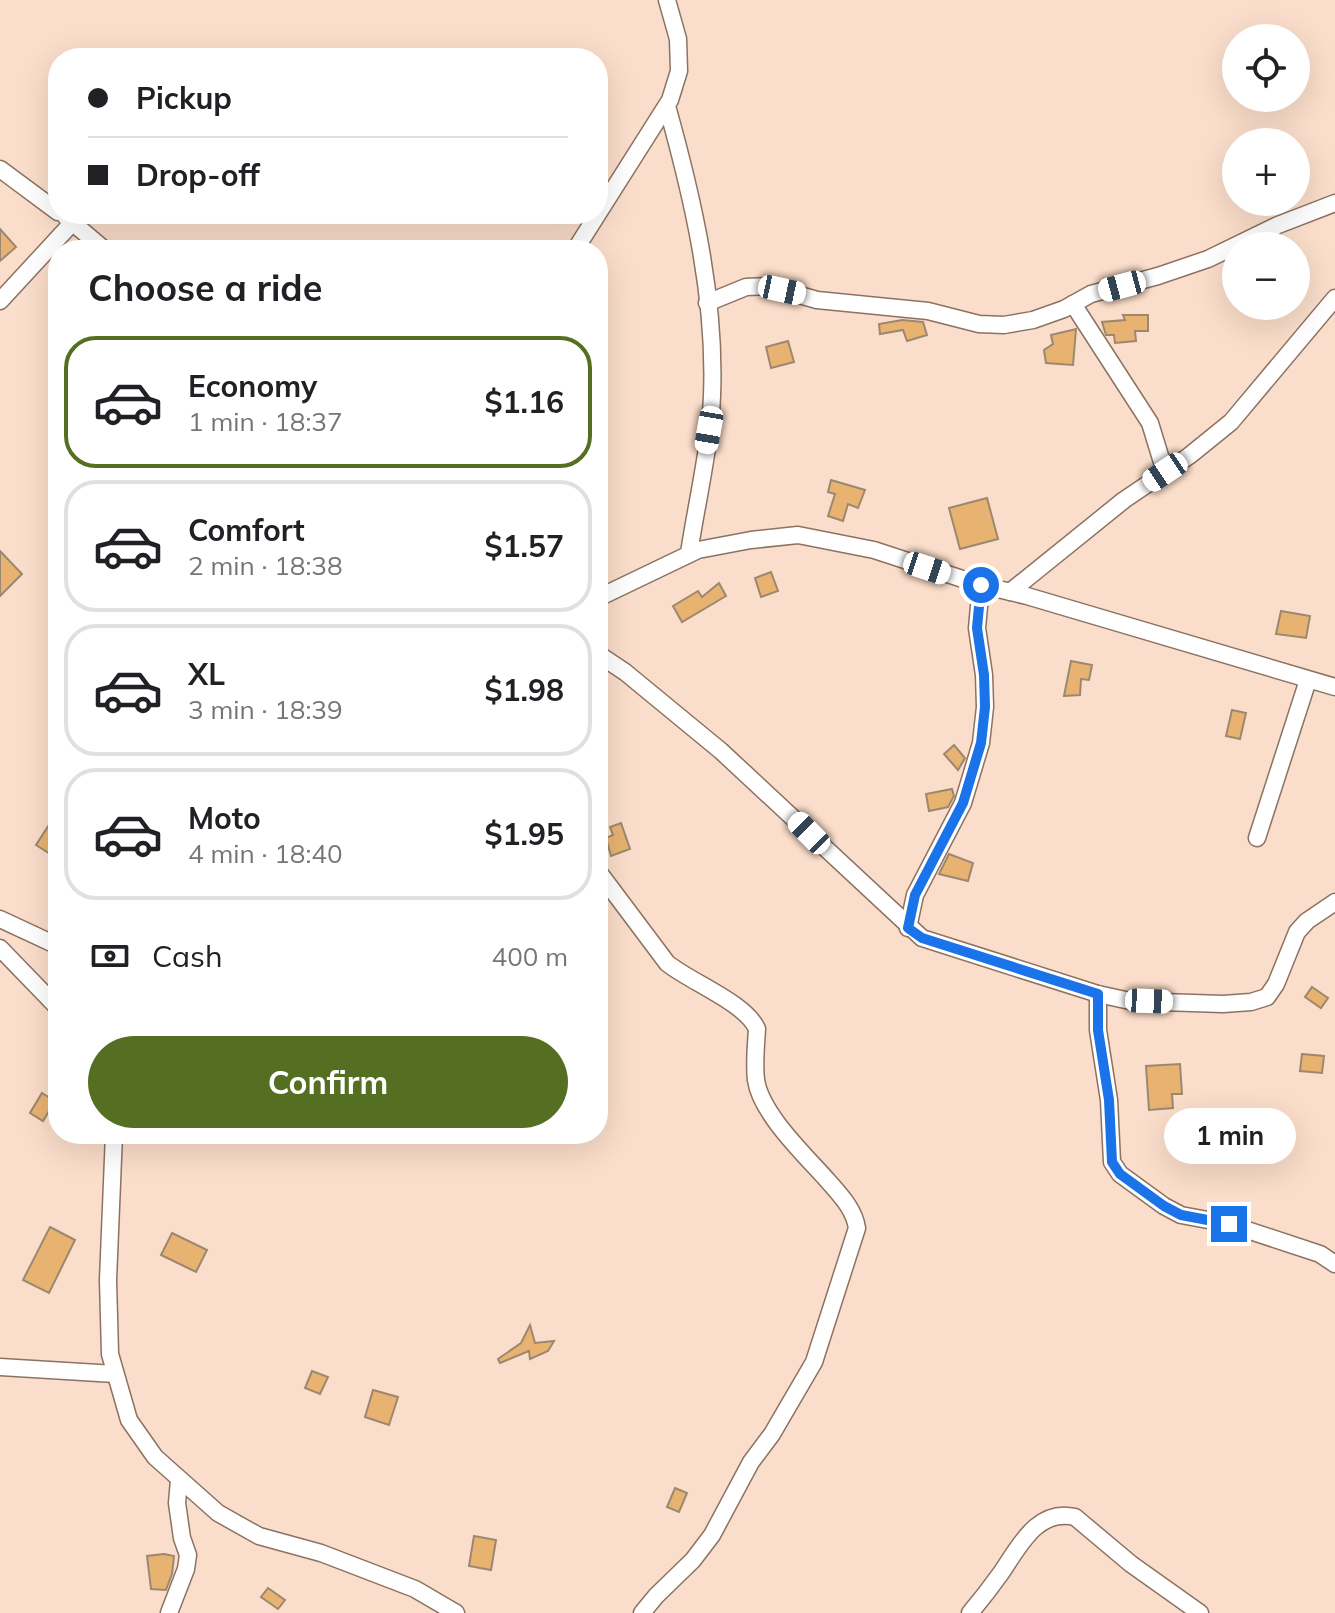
<!DOCTYPE html>
<html lang="en">
<head>
<meta charset="utf-8">
<style>
  :root { --surface:#fff; --page:#f6f6f6; --text:#202124; --muted:#757577; --line:#e0e0e0; --accent:#556f22 }
  body { margin:0; font-family:Mulish,sans-serif; background:var(--page); color:var(--text); height:100vh; display:flex; flex-direction:column; font-size:30px; white-space:nowrap }
  * { box-sizing:border-box; margin:0 }
  p { font-size:26px; color:var(--muted) }
  .icon { flex:none; width:44px; height:44px; fill:none; stroke:currentColor; stroke-width:2; stroke-linecap:round; stroke-linejoin:round }
  .map { position:relative; flex:1; overflow:hidden }
  .drawer { position:absolute; left:48px; top:240px; width:560px; height:904px; display:flex; flex-direction:column; background:var(--surface); border-radius:32px; box-shadow:0 8px 32px #0002 }
  .drawer>* { flex:none }
  .top-card { position:absolute; left:48px; top:48px; width:560px; height:176px; border-radius:32px; box-shadow:0 8px 32px #0002; display:grid; align-content:center; height:176px; padding:0 40px; background:var(--surface) }
  .buttons { position:absolute; left:1222px; top:24px; display:grid; gap:16px }
  .buttons a { display:grid; place-items:center; width:88px; height:88px; border-radius:50%; background:var(--surface); box-shadow:0 8px 32px #0002; font-size:40px }
  .end { position:absolute; width:36px; height:36px; margin:-18px; border:10px solid #1a73e8; background:#fff; box-shadow:0 0 0 4px #fff }
  .from { border-radius:50% }
  .bubble { position:absolute; height:56px; border-radius:28px; background:var(--surface); box-shadow:0 8px 32px #0002; font-size:26px; font-weight:700; line-height:56px; text-align:center }
  .car { position:absolute; width:24px; height:48px; margin:-24px -12px; border-radius:10px; box-shadow:0 0 6px 2px #0007; background:linear-gradient(#fff 24%,#345 0 40%,#fff 0 76%,#345 0 86%,#fff 0) }
  .top-card b { display:flex; align-items:center; gap:28px; height:76px; font-size:30px }
  .top-card b+b { border-top:2px solid var(--line) }
  .top-card i { width:20px; height:20px; background:var(--text) }
  ul { padding:0; list-style:none }
  li { display:flex; align-items:center; gap:24px; height:132px; margin:0 16px 12px; padding:0 24px; border:4px solid var(--line); border-radius:32px }
  li div { flex:1 }
  li b { display:block; font-size:30px }
  li em { font-style:normal; font-weight:700 }
  li.on { border-color:var(--accent) }
  li>.icon { width:72px; height:72px; stroke-width:1.5 }
  h2 { padding:0 40px; font-size:36px; line-height:96px }
  .pay { display:flex; align-items:center; gap:20px; height:88px; padding:0 40px; font-size:30px }
  .pay p { margin-inline-start:auto }
  .button { display:flex; gap:16px; margin-top:auto; padding:16px 40px }
  .button a { flex:1; height:92px; border-radius:48px; background:var(--accent); color:#fff; font-size:32px; font-weight:700; line-height:92px; text-align:center }
  .map>svg:first-child { display:block }
  .building { fill:#e8b371; stroke:#9c8870; stroke-width:2 }
  .lines { fill:none; stroke-linecap:round; stroke-linejoin:round }
  .street-casing { stroke:#8c7261; stroke-width:19 }
  .street { stroke:#fff; stroke-width:16 }
  .route { stroke:#1a73e8; stroke-width:10 }
</style>
</head>
<body>
<div class="map">
<svg width="1335" height="1613" viewBox="0 0 1335 1613">
  <rect width="100%" height="100%" fill="#faddca"/>
  <!-- building -->
  <g class="building">
    <polygon points="0,229 16,247 0,261"/>
    <polygon points="1123,315 1148,315 1148,331 1135,331 1136,341 1115,343 1114,335 1106,335 1102,322 1125,320"/>
    <polygon points="902,320 923,322 927,335 907,341 903,330 880,334 879,324"/>
    <polygon points="1076,329 1073,365 1046,363 1044,350 1053,344 1051,335"/>
    <polygon points="788,341 794,362 771,368 766,347"/>
    <polygon points="831,480 865,490 858,508 848,504 843,521 828,516 835,494 828,492"/>
    <polygon points="987,498 998,539 960,549 949,508"/>
    <polygon points="0,551 22,574 0,596"/>
    <polygon points="771,572 778,591 761,597 755,578"/>
    <polygon points="719,583 726,596 682,622 673,606 698,591 702,597"/>
    <polygon points="1281,611 1310,616 1306,638 1276,634"/>
    <polygon points="1071,661 1092,665 1089,680 1081,679 1080,695 1064,696"/>
    <polygon points="1232,710 1246,713 1240,739 1226,736"/>
    <polygon points="954,745 965,758 958,770 944,754"/>
    <polygon points="952,789 954,796 948,807 929,811 926,794"/>
    <polygon points="58,811 58,859 36,845"/>
    <polygon points="621,823 630,849 611,856 606,838 613,835 610,827"/>
    <polygon points="949,854 973,863 968,881 939,874"/>
    <polygon points="1312,987 1328,998 1321,1008 1305,997"/>
    <polygon points="1302,1054 1324,1056 1322,1073 1300,1071"/>
    <polygon points="1180,1064 1182,1094 1172,1094 1173,1108 1149,1110 1146,1066"/>
    <polygon points="42,1093 55,1101 43,1121 30,1113"/>
    <polygon points="50,1227 75,1240 49,1293 23,1280"/>
    <polygon points="172,1233 207,1250 196,1272 161,1255"/>
    <polygon points="530,1325 535,1343 554,1341 548,1351 530,1359 529,1351 500,1363 498,1359 521,1343"/>
    <polygon points="312,1371 328,1377 320,1394 305,1388"/>
    <polygon points="373,1390 398,1397 389,1425 365,1417"/>
    <polygon points="675,1488 687,1493 679,1512 667,1507"/>
    <polygon points="474,1536 496,1540 491,1570 469,1566"/>
    <polygon points="164,1554 174,1556 172,1574 166,1590 151,1589 147,1556"/>
    <polygon points="268,1588 285,1600 278,1609 261,1597"/>
  </g>
  <g class="lines">
    <defs>
      <g id="street">
        <path d="M667 106C693 199 716 298 712 396 710 448 697 501 689 553"/>
        <polyline points="0,169 58,212"/>
        <polyline points="66,217 105,250"/>
        <polyline points="575,250 670,100 679,71 678,39 667,0"/>
        <polyline points="0,301 73,222"/>
        <polyline points="707,303 746,287 768,286 817,300 928,311 979,324 1004,325 1033,320 1064,309 1091,294 1158,276 1208,259 1278,225 1335,203"/>
        <polyline points="1073,304 1150,423 1165,472"/>
        <polyline points="1010,592 1124,500 1189,456 1231,422 1335,298"/>
        <polyline points="598,598 698,550 751,540 798,535 874,550 981,585 1027,596 1335,687"/>
        <polyline points="598,654 625,672 721,751 922,938 1098,994 1130,1001 1223,1004 1251,1002 1267,997 1276,984 1297,932 1307,921 1335,902"/>
        <polyline points="1257,838 1308,680"/>
        <path d="M598 871 667 963C690 982 746 1003 757 1029 756 1046 754 1063 756 1080 761 1114 805 1155 828 1181 841 1196 854 1209 857 1228L814 1362 772 1434 751 1462 712 1535 693 1560 656 1596 642 1613"/>
        <polyline points="0,919 58,946"/>
        <polyline points="908,928 915,895 963,803 981,743 985,707 984,675 977,628 981,585"/>
        <polyline points="0,948 58,1008"/>
        <polyline points="1098,994 1098,1030 1109,1100 1112,1162 1120,1174 1164,1206 1181,1215 1229,1224 1320,1254 1335,1264"/>
        <polyline points="114,1134 108,1280 110,1354 129,1420 155,1457 218,1513 259,1536 321,1553 415,1589 456,1613"/>
        <polyline points="0,1367 115,1374"/>
        <polyline points="169,1613 186,1569 188,1555 182,1538 177,1503 179,1480"/>
        <path d="M970 1613C981 1600 991 1587 1001 1573 1019 1547 1037 1508 1075 1517L1131 1564 1200 1613"/>
      </g>
    </defs>
    <!-- street casing -->
    <use href="#street" class="street-casing"/>
    <!-- street -->
    <use href="#street" class="street"/>
  </g>
  <g class="lines">
    <!-- route -->
    <polyline class="route" points="981,585 977,628 984,675 985,707 981,743 963,803 915,895 908,928 922,938 1098,994 1098,1030 1109,1100 1112,1162 1120,1174 1164,1206 1181,1215 1229,1224"/>
  </g>
</svg>
<div class="buttons">
<a><svg class="icon" aria-label="locate" viewBox="0 0 24 24"><circle cx="12" cy="12" r="6"/><path d="M12 2v4M12 18v4M2 12h4M18 12h4"/></svg></a>
<a>+</a>
<a>−</a>
</div>
<i class="end from" style="left:981px;top:585px"></i>
<i class="end" style="left:1229px;top:1224px"></i>
<div class="bubble" style="left:1164px;top:1108px;width:132px">1 min</div>
<i class="car" style="left:1122px;top:286px;rotate:255deg"></i>
<i class="car" style="left:782px;top:290px;rotate:102deg"></i>
<i class="car" style="left:709px;top:430px;rotate:190deg"></i>
<i class="car" style="left:1165px;top:472px;rotate:236deg"></i>
<i class="car" style="left:927px;top:568px;rotate:108deg"></i>
<i class="car" style="left:809px;top:833px;rotate:315deg"></i>
<i class="car" style="left:1149px;top:1001px;rotate:92deg"></i>
<div class="top-card">
<b><i class="from"></i>Pickup</b>
<b><i></i>Drop-off</b>
</div>
<section class="drawer">
<h2>Choose a ride</h2>
<ul>
<li class="on"><svg class="icon" aria-label="car" viewBox="0 0 24 24"><path d="M5 17H2v-5l4-1 3-4h7l3 4 3 1v5h-3M9 17h6M6 11h13"/><circle cx="7" cy="17" r="2"/><circle cx="17" cy="17" r="2"/></svg><div><b>Economy</b><p>1 min · 18:37</p></div><em>$1.16</em></li>
<li><svg class="icon" aria-label="car" viewBox="0 0 24 24"><path d="M5 17H2v-5l4-1 3-4h7l3 4 3 1v5h-3M9 17h6M6 11h13"/><circle cx="7" cy="17" r="2"/><circle cx="17" cy="17" r="2"/></svg><div><b>Comfort</b><p>2 min · 18:38</p></div><em>$1.57</em></li>
<li><svg class="icon" aria-label="car" viewBox="0 0 24 24"><path d="M5 17H2v-5l4-1 3-4h7l3 4 3 1v5h-3M9 17h6M6 11h13"/><circle cx="7" cy="17" r="2"/><circle cx="17" cy="17" r="2"/></svg><div><b>XL</b><p>3 min · 18:39</p></div><em>$1.98</em></li>
<li><svg class="icon" aria-label="car" viewBox="0 0 24 24"><path d="M5 17H2v-5l4-1 3-4h7l3 4 3 1v5h-3M9 17h6M6 11h13"/><circle cx="7" cy="17" r="2"/><circle cx="17" cy="17" r="2"/></svg><div><b>Moto</b><p>4 min · 18:40</p></div><em>$1.95</em></li>
</ul>
<div class="pay"><svg class="icon" aria-label="cash" viewBox="0 0 24 24"><path d="M3 7h18v10H3z"/><circle cx="12" cy="12" r="2"/></svg>Cash<p>400 m</p></div>
<div class="button"><a>Confirm</a></div>
</section>
</div>
</body>
</html>
